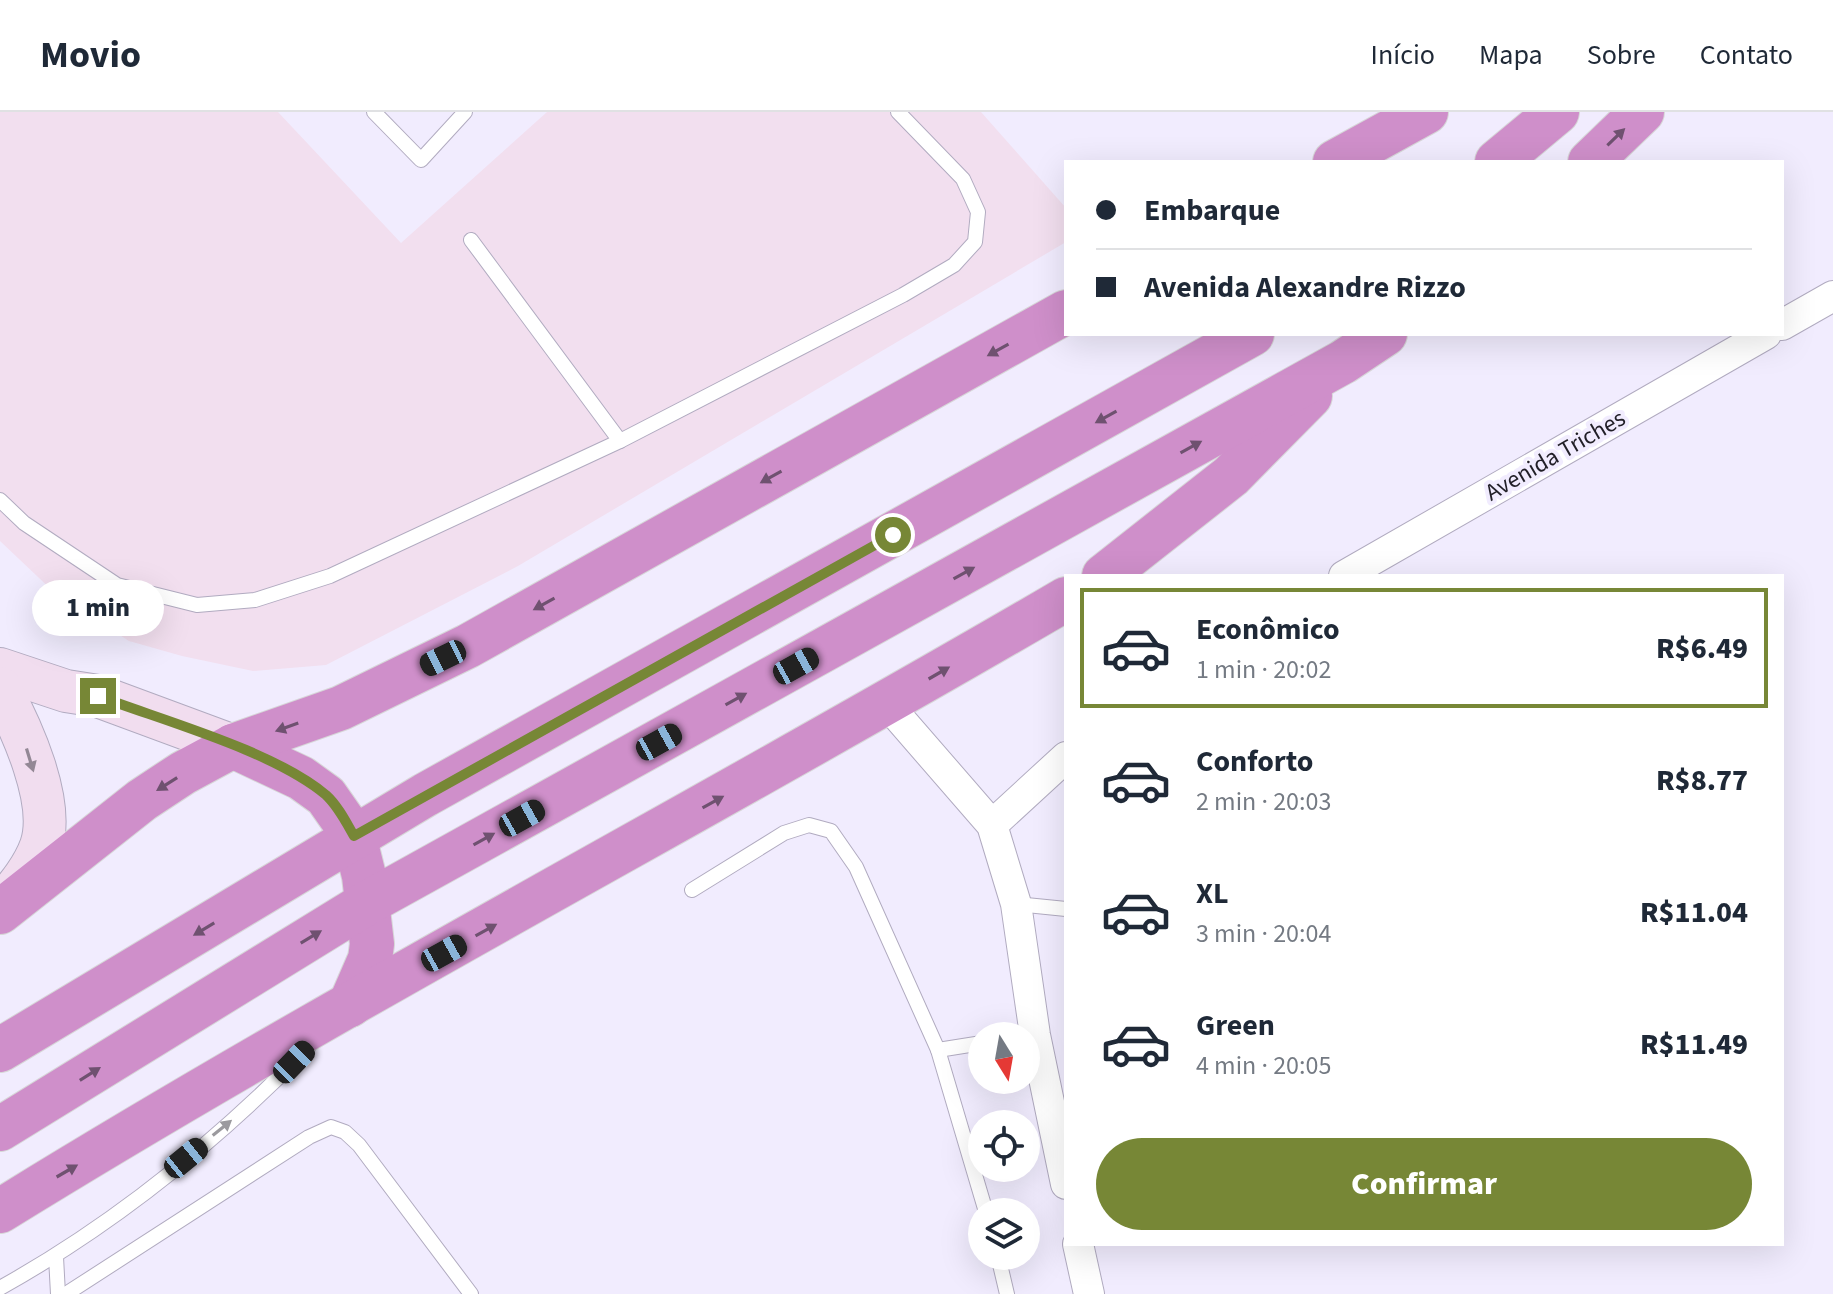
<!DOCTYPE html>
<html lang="pt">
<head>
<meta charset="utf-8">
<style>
  :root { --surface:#fff; --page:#f6f6f7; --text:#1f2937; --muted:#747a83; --line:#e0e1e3; --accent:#778736 }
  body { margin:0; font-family:"Source Sans 3",sans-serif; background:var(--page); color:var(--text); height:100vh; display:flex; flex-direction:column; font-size:30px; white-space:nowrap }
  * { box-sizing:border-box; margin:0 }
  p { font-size:26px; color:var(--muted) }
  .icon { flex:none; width:44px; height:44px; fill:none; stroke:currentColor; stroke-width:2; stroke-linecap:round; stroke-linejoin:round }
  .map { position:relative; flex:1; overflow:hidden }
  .details { position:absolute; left:1064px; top:462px; width:720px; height:672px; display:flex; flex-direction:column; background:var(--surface); border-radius:0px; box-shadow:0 8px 32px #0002 }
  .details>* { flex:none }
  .top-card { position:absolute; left:1064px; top:48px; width:720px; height:176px; border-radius:0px; box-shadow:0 8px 32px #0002; display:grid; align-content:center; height:176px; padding:0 32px; background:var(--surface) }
  .needle { width:52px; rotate:169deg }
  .buttons { position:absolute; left:968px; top:910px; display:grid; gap:16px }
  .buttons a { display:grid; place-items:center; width:72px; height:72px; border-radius:50%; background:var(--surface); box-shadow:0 8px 32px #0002; font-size:40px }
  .end { position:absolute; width:36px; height:36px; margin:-18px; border:10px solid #778736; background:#fff; box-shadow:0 0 0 4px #fff }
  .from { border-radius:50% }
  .bubble { position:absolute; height:56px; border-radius:28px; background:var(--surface); box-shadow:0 8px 32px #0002; font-size:26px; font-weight:800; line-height:56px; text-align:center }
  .car { position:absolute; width:24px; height:48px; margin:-24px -12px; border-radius:10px; box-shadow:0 0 6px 2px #0007; background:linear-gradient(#222 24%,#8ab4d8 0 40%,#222 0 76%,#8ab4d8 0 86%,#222 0) }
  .top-card b { display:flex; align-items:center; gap:28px; height:76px; font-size:30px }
  .top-card b+b { border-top:2px solid var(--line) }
  .top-card i { width:20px; height:20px; background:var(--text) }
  ul { padding:14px 0 0; list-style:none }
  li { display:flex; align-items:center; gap:24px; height:120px; margin:0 16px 12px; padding:0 16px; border:4px solid transparent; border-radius:0px }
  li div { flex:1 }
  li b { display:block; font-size:30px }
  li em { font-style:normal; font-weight:800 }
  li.active { border-color:var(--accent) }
  li>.icon { width:72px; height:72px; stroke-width:1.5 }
  .cta { display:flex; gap:16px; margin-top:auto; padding:16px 32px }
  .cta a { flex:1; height:92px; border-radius:48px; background:var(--accent); color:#fff; font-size:32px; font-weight:800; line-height:92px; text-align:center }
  header { display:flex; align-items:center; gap:48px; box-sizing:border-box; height:112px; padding:0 40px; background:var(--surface); border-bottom:2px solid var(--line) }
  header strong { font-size:38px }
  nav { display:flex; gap:44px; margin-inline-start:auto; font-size:28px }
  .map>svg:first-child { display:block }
  .education { fill:#f2dfef }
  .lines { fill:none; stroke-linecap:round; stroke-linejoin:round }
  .lane-casing { stroke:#b1abc0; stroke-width:16 }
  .street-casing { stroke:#b1abc0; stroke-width:32 }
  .secondary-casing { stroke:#b1abc0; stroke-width:44 }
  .highway-casing { stroke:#d7d7d8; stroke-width:46 }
  .lane { stroke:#fff; stroke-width:14 }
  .street { stroke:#fff; stroke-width:30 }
  .secondary { stroke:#f1ddef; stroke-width:42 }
  .highway { stroke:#cf8fca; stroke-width:44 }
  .oneway { fill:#6f5170 }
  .oneway2 { fill:#938895 }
  .oneway3 { fill:#9b9a9e }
  .route { stroke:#778736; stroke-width:10 }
  .labels { text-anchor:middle; stroke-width:8; stroke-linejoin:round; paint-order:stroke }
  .street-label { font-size:24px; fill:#211f27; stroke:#f1ecfe }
</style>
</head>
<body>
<header>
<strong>Movio</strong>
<nav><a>Início</a><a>Mapa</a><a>Sobre</a><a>Contato</a></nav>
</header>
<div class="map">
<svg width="1833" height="1182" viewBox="0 0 1833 1182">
  <rect width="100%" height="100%" fill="#f1ecfe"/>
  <!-- education -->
  <polygon class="education" points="0,0 278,0 401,131 547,0 981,0 1066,96 1066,130 518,454 326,553 253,559 182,544 129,529 57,483 0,429"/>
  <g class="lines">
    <defs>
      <g id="lane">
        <polyline points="374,0 421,48 465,0"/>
        <polyline points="471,128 620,329"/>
        <polyline points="0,388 24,411 117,473 197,493 255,488 330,464 620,329 903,183 954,153 975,130 978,100 963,67 898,0"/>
        <polyline points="692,778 784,721 809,713 831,719 856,755 938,938"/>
        <polyline points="1016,792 1066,797"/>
        <polyline points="982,931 938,938 986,1100"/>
        <polyline points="998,1144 1007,1182"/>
        <polyline points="56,1145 58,1182"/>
        <path d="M0 1176C113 1113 218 1028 308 936"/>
        <polyline points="66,1182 309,1025 331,1015 345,1020 359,1033 471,1182"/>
      </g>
      <g id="street">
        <polyline points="1782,213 1833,184"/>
        <polyline points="1344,464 1766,222"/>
        <polyline points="887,592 992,713 1016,792 1035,923 1066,1072"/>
        <polyline points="992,713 1066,645"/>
        <polyline points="1078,1132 1089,1182"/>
      </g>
      <g id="secondary">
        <polyline points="0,557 66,579 98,584 233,634"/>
        <path d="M0 576C21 615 56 690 41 734 33 756 18 774 4 791"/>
      </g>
      <g id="highway">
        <polyline points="1335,50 1426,0"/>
        <polyline points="1497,50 1557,0"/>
        <polyline points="1590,50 1642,0"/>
        <polyline points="1104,464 1231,364 1310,284"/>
        <polyline points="233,634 301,666 326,684 354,724 364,764 372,832 370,847 350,893"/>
        <polyline points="0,800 142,688 183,661 233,634 341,596 468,534 1066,200"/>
        <polyline points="0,938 425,683 1252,222"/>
        <polyline points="0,1017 367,791 1343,250 1385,222"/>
        <path d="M0 1099C348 884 713 694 1066 487"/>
      </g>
    </defs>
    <!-- lane casing -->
    <use href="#lane" class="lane-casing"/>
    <!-- street casing -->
    <use href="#street" class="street-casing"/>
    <!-- secondary casing -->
    <use href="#secondary" class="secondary-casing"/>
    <!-- highway casing -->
    <use href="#highway" class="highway-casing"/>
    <!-- lane -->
    <use href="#lane" class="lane"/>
    <!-- street -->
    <use href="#street" class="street"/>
    <!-- secondary -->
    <use href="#secondary" class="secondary"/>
    <!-- highway -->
    <use href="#highway" class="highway"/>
  </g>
  <!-- one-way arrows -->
  <defs><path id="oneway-solid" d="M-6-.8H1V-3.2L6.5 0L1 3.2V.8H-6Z" transform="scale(2)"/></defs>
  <g class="oneway">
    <use href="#oneway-solid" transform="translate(1616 25) rotate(-44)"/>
    <use href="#oneway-solid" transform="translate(998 238) rotate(151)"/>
    <use href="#oneway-solid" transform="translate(1106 305) rotate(151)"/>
    <use href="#oneway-solid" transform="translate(1191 335) rotate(-29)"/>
    <use href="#oneway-solid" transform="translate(771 365) rotate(151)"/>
    <use href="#oneway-solid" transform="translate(964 461) rotate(-29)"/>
    <use href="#oneway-solid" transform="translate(544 492) rotate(151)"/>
    <use href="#oneway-solid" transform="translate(939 561) rotate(-30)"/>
    <use href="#oneway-solid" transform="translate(736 587) rotate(-29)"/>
    <use href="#oneway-solid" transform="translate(287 615) rotate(160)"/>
    <use href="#oneway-solid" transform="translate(167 672) rotate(148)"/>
    <use href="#oneway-solid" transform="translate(713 690) rotate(-29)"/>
    <use href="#oneway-solid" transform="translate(484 727) rotate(-29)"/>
    <use href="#oneway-solid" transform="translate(204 817) rotate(149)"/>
    <use href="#oneway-solid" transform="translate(486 818) rotate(-29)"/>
    <use href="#oneway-solid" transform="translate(311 825) rotate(-31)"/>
    <use href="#oneway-solid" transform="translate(90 962) rotate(-32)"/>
    <use href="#oneway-solid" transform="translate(67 1059) rotate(-30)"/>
  </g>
  <use class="oneway2" href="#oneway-solid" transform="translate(30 648) rotate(73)"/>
  <use class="oneway3" href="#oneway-solid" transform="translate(222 1016) rotate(-39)"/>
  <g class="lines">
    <!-- route -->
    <path class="route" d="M98 584C164 609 274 639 326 683 338 694 346 710 354 724L893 423"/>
  </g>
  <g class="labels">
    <!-- street labels -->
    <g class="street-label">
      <text transform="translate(1555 343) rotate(-30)" y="8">Avenida Triches</text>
    </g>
  </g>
</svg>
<div class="buttons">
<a><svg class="needle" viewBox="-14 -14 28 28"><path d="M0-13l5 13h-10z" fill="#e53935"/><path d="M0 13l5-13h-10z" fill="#747a83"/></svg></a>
<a><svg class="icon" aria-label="locate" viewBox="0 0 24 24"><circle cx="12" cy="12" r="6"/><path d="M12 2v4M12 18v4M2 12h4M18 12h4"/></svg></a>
<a><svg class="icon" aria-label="layers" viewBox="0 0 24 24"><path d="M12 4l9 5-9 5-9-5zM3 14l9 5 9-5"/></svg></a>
</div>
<i class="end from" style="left:893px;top:423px"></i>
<i class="end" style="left:98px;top:584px"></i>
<div class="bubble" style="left:32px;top:468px;width:132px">1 min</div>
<i class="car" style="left:443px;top:546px;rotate:244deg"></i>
<i class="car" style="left:796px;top:554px;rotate:61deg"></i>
<i class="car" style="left:659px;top:630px;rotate:61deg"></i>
<i class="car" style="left:522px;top:706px;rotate:61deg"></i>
<i class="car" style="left:444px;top:841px;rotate:61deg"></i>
<i class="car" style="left:294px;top:950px;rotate:44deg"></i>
<i class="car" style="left:186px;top:1046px;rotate:51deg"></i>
<div class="top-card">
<b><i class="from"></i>Embarque</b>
<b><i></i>Avenida Alexandre Rizzo</b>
</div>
<section class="details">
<ul>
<li class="active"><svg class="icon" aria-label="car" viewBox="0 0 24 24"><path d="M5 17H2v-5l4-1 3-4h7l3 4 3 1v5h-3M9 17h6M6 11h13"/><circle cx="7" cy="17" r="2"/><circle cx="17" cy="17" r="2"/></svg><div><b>Econômico</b><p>1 min · 20:02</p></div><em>R$6.49</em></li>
<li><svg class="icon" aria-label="car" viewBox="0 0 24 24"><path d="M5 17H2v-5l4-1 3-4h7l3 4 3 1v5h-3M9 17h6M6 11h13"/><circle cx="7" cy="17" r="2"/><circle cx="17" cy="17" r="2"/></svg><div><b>Conforto</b><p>2 min · 20:03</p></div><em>R$8.77</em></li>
<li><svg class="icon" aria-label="car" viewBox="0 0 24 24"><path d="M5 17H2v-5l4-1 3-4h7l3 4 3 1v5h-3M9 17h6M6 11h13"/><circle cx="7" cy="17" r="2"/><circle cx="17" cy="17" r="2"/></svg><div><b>XL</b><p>3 min · 20:04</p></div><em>R$11.04</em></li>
<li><svg class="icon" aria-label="car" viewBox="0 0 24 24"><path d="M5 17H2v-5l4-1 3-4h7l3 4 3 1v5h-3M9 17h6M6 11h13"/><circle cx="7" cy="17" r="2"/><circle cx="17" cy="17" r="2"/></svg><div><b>Green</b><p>4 min · 20:05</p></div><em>R$11.49</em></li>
</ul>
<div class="cta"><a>Confirmar</a></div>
</section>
</div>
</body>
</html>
